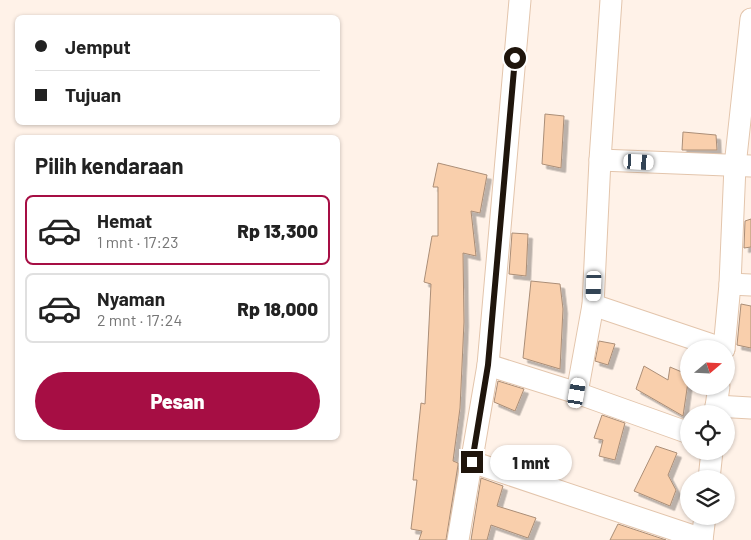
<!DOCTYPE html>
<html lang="id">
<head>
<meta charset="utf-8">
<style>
  :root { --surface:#fff; --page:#f6f6f6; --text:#222; --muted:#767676; --line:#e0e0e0; --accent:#a60e44 }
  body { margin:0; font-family:Barlow,sans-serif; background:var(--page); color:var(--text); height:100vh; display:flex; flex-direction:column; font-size:19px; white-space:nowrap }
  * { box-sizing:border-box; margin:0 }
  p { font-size:16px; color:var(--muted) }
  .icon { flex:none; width:28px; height:28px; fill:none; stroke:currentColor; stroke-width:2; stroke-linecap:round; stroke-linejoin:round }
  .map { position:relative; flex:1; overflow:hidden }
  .panel { position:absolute; left:15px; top:135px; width:325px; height:305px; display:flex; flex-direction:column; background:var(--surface); border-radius:8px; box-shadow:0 1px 4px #0004 }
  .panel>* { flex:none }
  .guide { position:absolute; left:15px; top:15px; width:325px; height:110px; border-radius:8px; box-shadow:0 1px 4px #0004; display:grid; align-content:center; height:110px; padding:0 20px; background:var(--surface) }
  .needle { width:32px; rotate:71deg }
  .tools { position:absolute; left:680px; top:340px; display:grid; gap:10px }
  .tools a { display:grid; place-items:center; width:55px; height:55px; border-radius:50%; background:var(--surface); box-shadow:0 1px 4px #0004; font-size:25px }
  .end { position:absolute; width:22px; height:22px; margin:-11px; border:6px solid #1f150c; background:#fff; box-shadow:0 0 0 2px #fff }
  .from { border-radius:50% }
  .bubble { position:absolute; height:35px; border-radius:18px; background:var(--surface); box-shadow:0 1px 4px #0004; font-size:16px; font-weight:800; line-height:35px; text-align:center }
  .car { position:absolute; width:15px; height:30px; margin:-15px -8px; border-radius:6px; box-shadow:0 0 4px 1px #0007; background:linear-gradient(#fff 24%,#345 0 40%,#fff 0 76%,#345 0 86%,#fff 0) }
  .guide b { display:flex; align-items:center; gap:18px; height:48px; font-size:19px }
  .guide b+b { border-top:1px solid var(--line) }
  .guide i { width:12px; height:12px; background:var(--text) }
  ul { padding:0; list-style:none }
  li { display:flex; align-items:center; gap:15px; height:70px; margin:0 10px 8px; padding:0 10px; border:2px solid var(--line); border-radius:8px }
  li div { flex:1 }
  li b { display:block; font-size:19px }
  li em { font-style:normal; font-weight:800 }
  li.current { border-color:var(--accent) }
  li>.icon { width:45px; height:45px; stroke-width:1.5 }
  h2 { padding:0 20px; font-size:22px; line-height:60px }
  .primary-button { display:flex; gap:10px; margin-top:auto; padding:10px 20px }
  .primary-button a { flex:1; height:58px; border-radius:30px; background:var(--accent); color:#fff; font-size:20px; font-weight:800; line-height:58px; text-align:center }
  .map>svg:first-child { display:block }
  .building { fill:#f9cfac; stroke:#ab8e77; filter:url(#shadow) }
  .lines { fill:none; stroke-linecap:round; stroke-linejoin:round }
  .street-casing { stroke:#e3c5ac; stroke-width:23 }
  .street { stroke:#fff; stroke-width:21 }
  .route { stroke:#1f150c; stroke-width:6 }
</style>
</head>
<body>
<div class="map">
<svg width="751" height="540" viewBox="0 0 751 540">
  <defs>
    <filter id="shadow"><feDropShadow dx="4.5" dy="4.5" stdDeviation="0" flood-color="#0004"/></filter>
  </defs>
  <rect width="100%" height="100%" fill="#fff2e8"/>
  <!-- building -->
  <g class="building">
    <polygon points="545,114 564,116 561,168 542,164"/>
    <polygon points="683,132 716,135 717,150 682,150"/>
    <polygon points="438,163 487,175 480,213 471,211 476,256 463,253 464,322 460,408 453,461 458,463 458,465 446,540 419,540 422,531 411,529 417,480 413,480 421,403 425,404 431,284 424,282 432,236 438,236 438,187 433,187"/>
    <polygon points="751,219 751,247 744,248 745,221"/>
    <polygon points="512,233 528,234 526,276 509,274"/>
    <polygon points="531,281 560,284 563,309 560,369 523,358"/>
    <polygon points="741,304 751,306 751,348 737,345"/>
    <polygon points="599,341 615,344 608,365 595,361"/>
    <polygon points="644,366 668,380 670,367 689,375 683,416 636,389"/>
    <polygon points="498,381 524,389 515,411 494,402"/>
    <polygon points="602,415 625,423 615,460 599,456 603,440 594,438"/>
    <polygon points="656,446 677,453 668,475 676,490 670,506 634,491"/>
    <polygon points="481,478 503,486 497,506 536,518 528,538 491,525 487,540 471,540"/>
    <polygon points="618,524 666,540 610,540"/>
  </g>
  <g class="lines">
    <defs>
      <g id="street">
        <polyline points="600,160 751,166"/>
        <polyline points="730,284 751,285"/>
        <polyline points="593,305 724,349"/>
        <polyline points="724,349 730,284 735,166 751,19"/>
        <polyline points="488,365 577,393 689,433"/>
        <polyline points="577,393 593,305 600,160 611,0"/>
        <polyline points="716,406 751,408"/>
        <polyline points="715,414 719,386"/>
        <polyline points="472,462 702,539"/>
        <polyline points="709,479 712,451"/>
        <polyline points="458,540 488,365 520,0"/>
        <polyline points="702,540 705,516"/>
      </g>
    </defs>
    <!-- street casing -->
    <use href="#street" class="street-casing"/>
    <!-- street -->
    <use href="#street" class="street"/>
  </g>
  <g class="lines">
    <!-- route -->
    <polyline class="route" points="472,462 488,365 515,58"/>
  </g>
</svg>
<div class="tools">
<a><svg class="needle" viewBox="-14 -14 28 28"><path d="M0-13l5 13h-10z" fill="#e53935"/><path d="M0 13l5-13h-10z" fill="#767676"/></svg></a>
<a><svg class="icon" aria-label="locate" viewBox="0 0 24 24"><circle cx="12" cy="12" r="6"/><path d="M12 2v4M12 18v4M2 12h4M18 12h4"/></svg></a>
<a><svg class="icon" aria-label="layers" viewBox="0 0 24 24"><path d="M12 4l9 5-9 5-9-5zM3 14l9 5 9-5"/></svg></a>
</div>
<i class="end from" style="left:515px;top:58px"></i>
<i class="end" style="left:472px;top:462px"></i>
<div class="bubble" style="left:490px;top:445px;width:82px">1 mnt</div>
<i class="car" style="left:639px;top:162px;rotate:93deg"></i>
<i class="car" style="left:594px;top:286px;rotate:182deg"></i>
<i class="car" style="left:577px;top:393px;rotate:10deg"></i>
<div class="guide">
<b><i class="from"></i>Jemput</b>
<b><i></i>Tujuan</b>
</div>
<section class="panel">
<h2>Pilih kendaraan</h2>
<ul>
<li class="current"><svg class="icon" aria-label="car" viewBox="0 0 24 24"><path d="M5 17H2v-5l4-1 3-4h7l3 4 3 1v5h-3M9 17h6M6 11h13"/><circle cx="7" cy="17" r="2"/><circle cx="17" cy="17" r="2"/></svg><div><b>Hemat</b><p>1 mnt · 17:23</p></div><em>Rp 13,300</em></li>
<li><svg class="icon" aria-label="car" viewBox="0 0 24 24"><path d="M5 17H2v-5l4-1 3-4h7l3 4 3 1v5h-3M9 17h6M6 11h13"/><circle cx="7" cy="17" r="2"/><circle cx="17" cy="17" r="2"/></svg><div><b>Nyaman</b><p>2 mnt · 17:24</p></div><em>Rp 18,000</em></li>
</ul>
<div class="primary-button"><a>Pesan</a></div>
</section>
</div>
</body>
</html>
